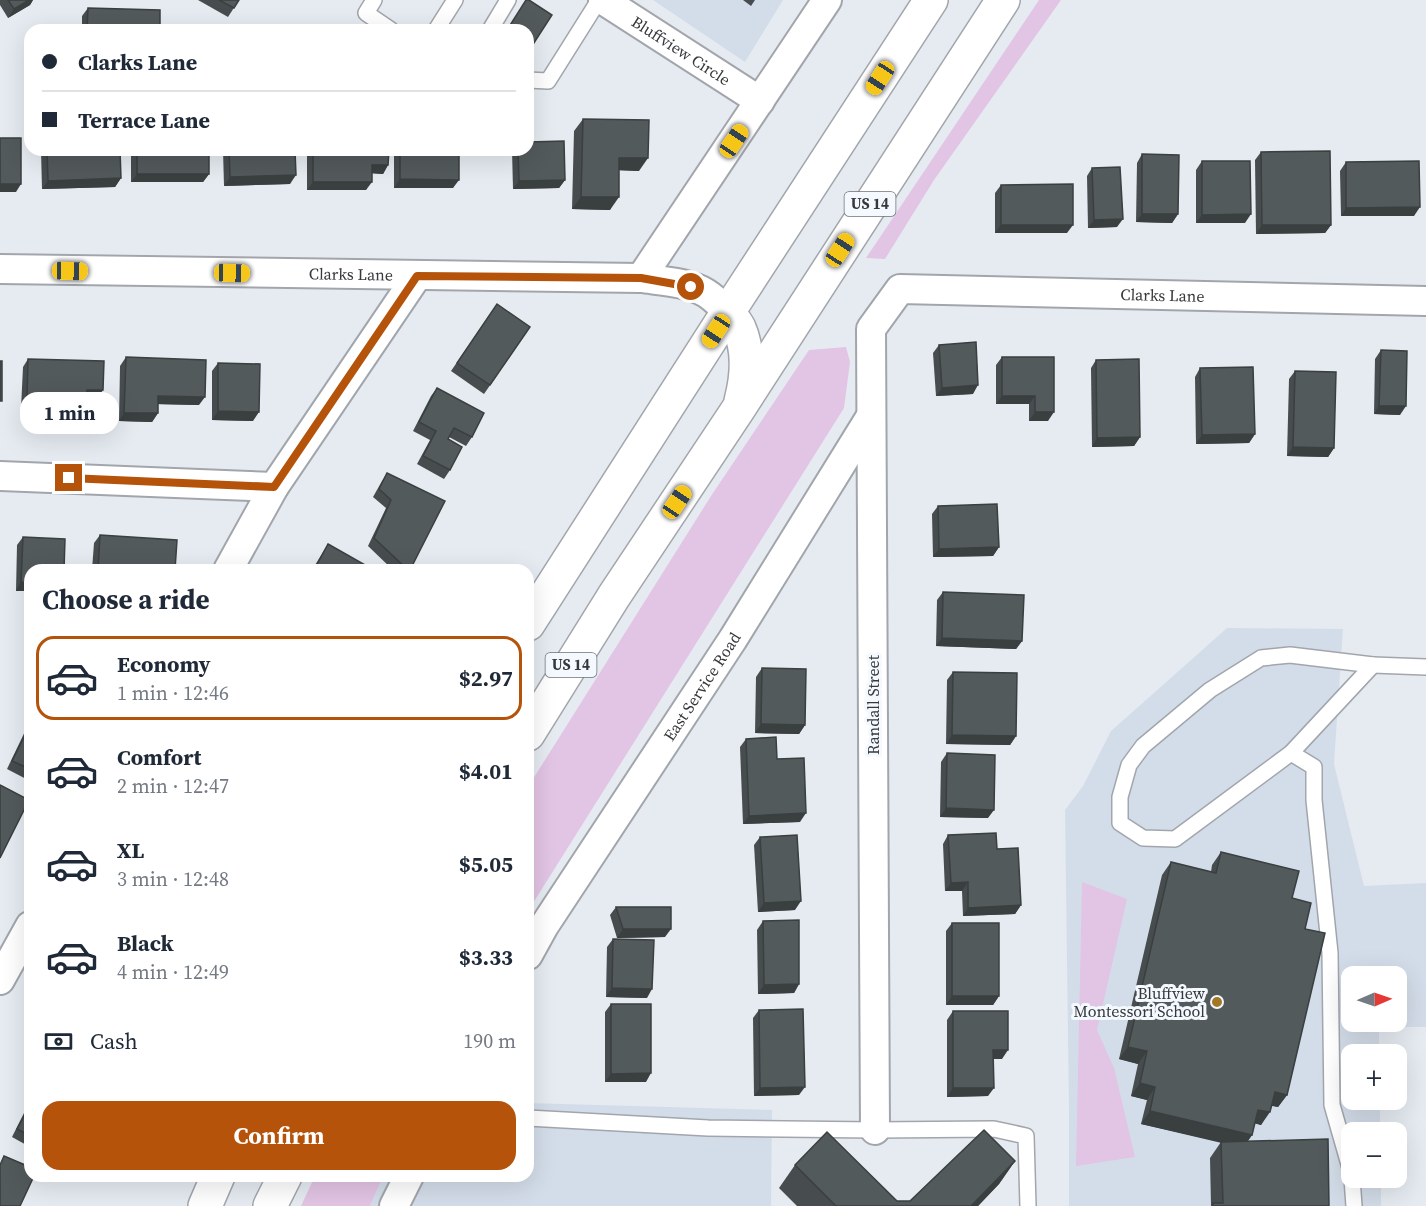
<!DOCTYPE html>
<html lang="en">
<head>
<meta charset="utf-8">
<style>
  :root { --surface:#fff; --page:#f2f2f3; --text:#1f2937; --muted:#747a83; --line:#e0e1e3; --accent:#b45309 }
  body { margin:0; font-family:"Source Serif 4",serif; background:var(--page); color:var(--text); height:100vh; display:flex; flex-direction:column; font-size:22px; white-space:nowrap }
  * { box-sizing:border-box; margin:0 }
  p { font-size:20px; color:var(--muted) }
  .icon { flex:none; width:33px; height:33px; fill:none; stroke:currentColor; stroke-width:2; stroke-linecap:round; stroke-linejoin:round }
  .map { position:relative; flex:1; overflow:hidden }
  .side { position:absolute; left:24px; top:564px; width:510px; height:618px; display:flex; flex-direction:column; background:var(--surface); border-radius:18px; box-shadow:0 6px 24px #0002 }
  .side>* { flex:none }
  .hud { position:absolute; left:24px; top:24px; width:510px; height:132px; border-radius:18px; box-shadow:0 6px 24px #0002; display:grid; align-content:center; height:132px; padding:0 18px; background:var(--surface) }
  .needle { width:39px; rotate:88deg }
  .fabs { position:absolute; left:1341px; top:966px; display:grid; gap:12px }
  .fabs a { display:grid; place-items:center; width:66px; height:66px; border-radius:12px; background:var(--surface); box-shadow:0 6px 24px #0002; font-size:30px }
  .end { position:absolute; width:27px; height:27px; margin:-14px; border:8px solid #b45309; background:#fff; box-shadow:0 0 0 3px #fff }
  .from { border-radius:50% }
  .bubble { position:absolute; height:42px; border-radius:18px; background:var(--surface); box-shadow:0 6px 24px #0002; font-size:20px; font-weight:700; line-height:42px; text-align:center }
  .car { position:absolute; width:18px; height:36px; margin:-18px -9px; border-radius:8px; box-shadow:0 0 4px 2px #0007; background:linear-gradient(#f5c518 24%,#345 0 40%,#f5c518 0 76%,#345 0 86%,#f5c518 0) }
  .hud b { display:flex; align-items:center; gap:21px; height:57px; font-size:22px }
  .hud b+b { border-top:2px solid var(--line) }
  .hud i { width:15px; height:15px; background:var(--text) }
  ul { padding:0; list-style:none }
  li { display:flex; align-items:center; gap:18px; height:84px; margin:0 12px 9px; padding:0 6px; border:3px solid transparent; border-radius:18px }
  li div { flex:1 }
  li b { display:block; font-size:22px }
  li em { font-style:normal; font-weight:700 }
  li.on { border-color:var(--accent) }
  li>.icon { width:54px; height:54px; stroke-width:1.5 }
  h2 { padding:0 18px; font-size:27px; line-height:72px }
  .pay { display:flex; align-items:center; gap:15px; height:66px; padding:0 18px; font-size:22px }
  .pay p { margin-inline-start:auto }
  .cta { display:flex; gap:12px; margin-top:auto; padding:12px 18px }
  .cta a { flex:1; height:69px; border-radius:18px; background:var(--accent); color:#fff; font-size:24px; font-weight:700; line-height:69px; text-align:center }
  .map>svg:first-child { display:block }
  .built { fill:#d3dde9; fill-rule:evenodd }
  .green { fill:#e2c4e4 }
  .lines { fill:none; stroke-linecap:round; stroke-linejoin:round }
  .service-casing { stroke:#a2a6ac; stroke-width:18 }
  .minor-casing { stroke:#a2a6ac; stroke-width:32 }
  .trunk-casing { stroke:#a2a6ac; stroke-width:36 }
  .service { stroke:#fff; stroke-width:15 }
  .minor { stroke:#fff; stroke-width:28 }
  .trunk { stroke:#fff; stroke-width:33 }
  .wall { fill:#474d4f }
  .shaded-wall { fill:#3a3f40 }
  .building { fill:#535a5c; stroke:#3a3f40; stroke-width:1.5 }
  .route { stroke:#b45309; stroke-width:8 }
  .poi-dot { fill:#a27827; stroke:#f4f9ff; stroke-width:2 }
  .labels { text-anchor:middle; stroke-width:6; stroke-linejoin:round; paint-order:stroke }
  .shield { fill:#f4f9ff; stroke:#6f7275; stroke-width:1.5 }
  .shield-label { font-size:15px; font-weight:bold; fill:#36383a }
  .street-label { font-size:16px; fill:#36383a; stroke:#f4f9ff }
  .poi-label { font-size:16px; fill:#36383a; stroke:#f4f9ff; text-anchor:end }
</style>
</head>
<body>
<div class="map">
<svg width="1426" height="1206" viewBox="0 0 1426 1206">
  <rect width="100%" height="100%" fill="#e6ebf2"/>
  <!-- built -->
  <g class="built">
    <polygon points="653,0 783,0 745,62"/>
    <path d="M1227 628 1343 629 1334 764 1364 886 1426 883V1027H1379V1054H1352V1100H1380V1132H1352V1178H1381V1206H1069V1111L1065 810 1083 786 1111 731ZM1352 976H1396V1022H1352Z"/>
    <polygon points="528,1103 772,1110 771,1206 370,1206 383,1176 528,1176"/>
  </g>
  <!-- green -->
  <g class="green">
    <polygon points="1039,0 1061,0 934,180 885,259 866,258"/>
    <polygon points="846,347 850,362 844,408 528,911 528,787 711,496 809,350"/>
    <polygon points="1082,882 1127,899 1097,1030 1114,1068 1135,1157 1076,1166"/>
    <polygon points="315,1176 383,1176 370,1206 301,1206"/>
  </g>
  <g class="lines">
    <defs>
      <g id="service">
        <polyline points="374,0 366,13 391,30"/>
        <polyline points="436,30 455,0"/>
        <polyline points="490,30 508,0"/>
        <polyline points="528,80 548,81 599,0"/>
        <polygon points="1290,655 1373,665 1291,753 1175,839 1143,838 1120,823 1120,797 1129,765 1143,746 1210,690 1261,658"/>
        <polyline points="1373,665 1426,667"/>
        <polyline points="1291,753 1314,767 1314,800 1330,953 1332,1105 1352,1175"/>
        <polyline points="528,1118 708,1128 875,1130 994,1129 1026,1136 1028,1206"/>
        <polyline points="1352,1178 1354,1206"/>
      </g>
      <g id="minor">
        <path id="s1" d="M603 0 760 101"/>
        <path id="s2" d="M0 269 641 278C662 281 687 282 706 293 714 298 721 305 728 312"/>
        <polyline points="641,278 827,0"/>
        <polyline points="0,476 274,487"/>
        <polyline points="228,570 274,487 417,276"/>
        <path id="s3" d="M528 955 544 926 733 639 871 416"/>
        <polyline points="0,980 30,926"/>
        <path id="s4" d="M875 1130 871 329 900 289 1426 301"/>
        <polyline points="394,1206 409,1176"/>
      </g>
      <g id="trunk">
        <path d="M728 312C731 317 736 322 739 328 749 350 747 378 741 401"/>
        <polyline points="528,624 728,312 931,0"/>
        <polyline points="528,734 614,596 739,408 1003,0"/>
        <polyline points="205,1206 218,1176"/>
        <polyline points="270,1206 285,1176"/>
      </g>
    </defs>
    <!-- service casing -->
    <use href="#service" class="service-casing"/>
    <!-- minor casing -->
    <use href="#minor" class="minor-casing"/>
    <!-- trunk casing -->
    <use href="#trunk" class="trunk-casing"/>
    <!-- service -->
    <use href="#service" class="service"/>
    <!-- minor -->
    <use href="#minor" class="minor"/>
    <!-- trunk -->
    <use href="#trunk" class="trunk"/>
  </g>
  <!-- wall -->
  <g class="wall">
    <polygon points="0,0 33,0 30,5 8,18 0,5"/>
    <polygon points="198,0 239,0 228,17"/>
    <polygon points="743,0 755,0 751,6"/>
    <polygon points="88,8 160,30 82,30 82,16"/>
    <polygon points="583,119 639,171 619,170 610,210 572,209 574,131"/>
    <polygon points="41,150 120,150 121,178 115,187 42,189"/>
    <polygon points="131,150 209,150 209,174 203,182 131,182"/>
    <polygon points="223,150 295,150 290,184 224,186"/>
    <polygon points="307,150 389,150 388,165 383,174 372,173 366,190 307,190"/>
    <polygon points="397,150 459,150 453,188 394,188 394,154"/>
    <polygon points="512,150 528,150 565,180 559,188 513,189"/>
    <polygon points="1261,152 1331,225 1325,233 1256,234 1255,160"/>
    <polygon points="1142,154 1178,214 1172,223 1136,222 1137,163"/>
    <polygon points="1202,161 1245,223 1196,223 1196,170"/>
    <polygon points="1346,162 1414,216 1341,216 1340,171"/>
    <polygon points="1092,168 1117,227 1088,228 1087,176"/>
    <polygon points="1001,185 1067,233 995,233 995,193"/>
    <polygon points="497,304 530,327 484,394 451,371"/>
    <polygon points="939,345 973,394 936,396 933,353"/>
    <polygon points="1381,350 1400,415 1374,414 1375,359"/>
    <polygon points="126,357 199,405 158,404 158,413 152,422 119,421 120,366"/>
    <polygon points="1002,357 1054,357 1048,421 1029,421 1029,404 996,404 996,365"/>
    <polygon points="28,359 97,399 87,398 87,401 81,410 21,408 23,367"/>
    <polygon points="1096,360 1140,437 1134,446 1092,447 1091,368"/>
    <polygon points="218,363 253,421 212,420 212,371"/>
    <polygon points="1200,368 1255,434 1249,443 1196,444 1195,377"/>
    <polygon points="1295,371 1334,448 1328,457 1287,456 1289,379"/>
    <polygon points="437,388 472,437 466,446 449,437 448,439 450,470 444,479 417,464 430,440 413,431 431,396"/>
    <polygon points="387,473 410,570 393,570 368,546 386,508 373,497 382,481"/>
    <polygon points="938,506 999,547 993,556 933,557 932,514"/>
    <polygon points="100,535 175,570 92,570 94,543"/>
    <polygon points="23,537 30,570 30,591 16,591 17,545"/>
    <polygon points="328,544 365,570 312,570"/>
    <polygon points="943,592 1022,641 1016,649 936,646 937,600"/>
    <polygon points="762,668 805,725 799,734 755,733 756,677"/>
    <polygon points="953,672 1016,736 1010,745 946,744 947,680"/>
    <polygon points="30,721 30,781 7,769"/>
    <polygon points="746,739 800,822 743,824 740,747"/>
    <polygon points="947,753 988,818 940,817 941,762"/>
    <polygon points="948,835 1021,905 1015,914 963,916 962,891 945,891 943,844"/>
    <polygon points="760,837 795,910 758,912 754,845"/>
    <polygon points="1221,852 1292,898 1305,929 1287,1095 1278,1107 1272,1106 1261,1125 1255,1123 1252,1135 1247,1142 1329,1206 1211,1206 1210,1158 1221,1142 1141,1124 1147,1100 1131,1096 1138,1064 1119,1059 1162,875 1171,862 1211,872 1212,865"/>
    <polygon points="616,907 665,937 617,938 610,915"/>
    <polygon points="763,921 799,984 794,993 758,994 757,930"/>
    <polygon points="952,923 999,996 993,1005 946,1005 946,931"/>
    <polygon points="613,939 647,998 606,997 607,947"/>
    <polygon points="611,1004 646,1082 605,1082 605,1012"/>
    <polygon points="759,1010 799,1095 754,1096 753,1018"/>
    <polygon points="953,1011 1002,1059 994,1059 988,1096 947,1097 947,1020"/>
    <polygon points="30,1101 30,1147 12,1137"/>
    <polygon points="1015,1161 999,1184 978,1206 797,1206 779,1188 795,1165 897,1201 910,1201"/>
  </g>
  <!-- shaded-wall -->
  <g class="shaded-wall">
    <polygon points="29,0 33,0 30,5 8,18 14,9"/>
    <polygon points="619,158 648,158 639,171 611,170"/>
    <polygon points="372,165 388,165 383,174 366,173"/>
    <polygon points="137,174 209,174 203,182 131,182"/>
    <polygon points="296,175 290,184 224,186 230,177"/>
    <polygon points="121,178 115,187 42,189 48,181"/>
    <polygon points="400,179 459,180 453,188 394,188"/>
    <polygon points="565,180 559,188 513,189 519,181"/>
    <polygon points="313,182 372,182 366,190 307,190"/>
    <polygon points="0,184 21,184 16,192 0,192"/>
    <polygon points="581,197 619,197 610,210 572,209"/>
    <polygon points="1420,207 1414,216 1341,216 1346,208"/>
    <polygon points="1142,214 1178,214 1172,223 1136,222"/>
    <polygon points="1251,214 1245,223 1196,223 1202,215"/>
    <polygon points="1123,219 1117,227 1088,228 1094,220"/>
    <polygon points="1001,225 1073,225 1067,233 995,233"/>
    <polygon points="1262,225 1331,225 1325,233 1256,234"/>
    <polygon points="978,385 973,394 936,396 942,388"/>
    <polygon points="87,390 103,390 97,399 81,398"/>
    <polygon points="158,396 205,397 199,405 152,404"/>
    <polygon points="1002,396 1035,396 1029,404 996,404"/>
    <polygon points="27,400 87,401 81,410 21,408"/>
    <polygon points="1379,406 1406,406 1400,415 1374,414"/>
    <polygon points="218,411 259,412 253,421 212,420"/>
    <polygon points="1035,412 1054,412 1048,421 1029,421"/>
    <polygon points="124,413 158,413 152,422 119,421"/>
    <polygon points="1255,434 1249,443 1196,444 1202,435"/>
    <polygon points="1140,437 1134,446 1092,447 1097,438"/>
    <polygon points="1293,447 1334,448 1328,457 1287,456"/>
    <polygon points="999,547 993,556 933,557 939,549"/>
    <polygon points="21,582 30,583 30,591 16,591"/>
    <polygon points="942,638 1022,641 1016,649 936,646"/>
    <polygon points="761,724 805,725 799,734 755,733"/>
    <polygon points="952,735 1016,736 1010,745 946,744"/>
    <polygon points="946,808 994,810 988,818 940,817"/>
    <polygon points="806,813 800,822 743,824 749,816"/>
    <polygon points="968,882 962,891 945,891 951,883"/>
    <polygon points="801,901 795,910 758,912 764,903"/>
    <polygon points="1021,905 1015,914 963,916 968,908"/>
    <polygon points="623,929 671,929 665,937 617,938"/>
    <polygon points="799,984 794,993 758,994 764,985"/>
    <polygon points="612,988 652,989 647,998 606,997"/>
    <polygon points="952,996 999,996 993,1005 946,1005"/>
    <polygon points="1128,1047 1147,1051 1138,1064 1119,1059"/>
    <polygon points="993,1050 1008,1050 1002,1059 988,1059"/>
    <polygon points="651,1073 646,1082 605,1082 611,1074"/>
    <polygon points="1140,1083 1155,1087 1147,1100 1131,1096"/>
    <polygon points="805,1087 799,1095 754,1096 760,1088"/>
    <polygon points="953,1088 994,1088 988,1096 947,1097"/>
    <polygon points="1275,1092 1287,1095 1278,1107 1266,1104"/>
    <polygon points="1258,1110 1270,1112 1261,1125 1249,1122"/>
    <polygon points="1150,1111 1252,1135 1243,1148 1141,1124"/>
    <polygon points="1015,1161 999,1184 978,1206 971,1206"/>
  </g>
  <!-- building -->
  <g class="building">
    <polygon points="8,0 29,0 14,9"/>
    <polygon points="219,0 239,0 234,8"/>
    <polygon points="526,0 529,0 552,15 530,49 528,47 528,30 507,30"/>
    <polygon points="88,8 160,10 160,30 87,30"/>
    <polygon points="583,119 649,120 648,158 619,158 619,197 581,197"/>
    <rect x="0" y="138" width="21" height="46"/>
    <polygon points="564,141 565,180 519,181 518,150 528,150 528,142"/>
    <polygon points="47,150 120,150 121,178 48,181"/>
    <rect x="137" y="150" width="72" height="24"/>
    <polygon points="229,150 295,150 296,175 230,177"/>
    <polygon points="313,150 389,150 388,165 372,165 372,182 313,182"/>
    <polygon points="400,150 459,150 459,180 400,179"/>
    <polygon points="1330,151 1331,225 1262,225 1261,152"/>
    <polygon points="1142,154 1179,155 1178,214 1142,214"/>
    <polygon points="1202,161 1250,161 1251,214 1202,215"/>
    <polygon points="1419,161 1420,207 1346,208 1346,162"/>
    <polygon points="1120,167 1123,219 1094,220 1092,168"/>
    <polygon points="1073,184 1073,225 1001,225 1001,185"/>
    <polygon points="497,304 530,327 490,385 457,363"/>
    <polygon points="976,342 978,385 942,388 939,345"/>
    <polygon points="1381,350 1407,351 1406,406 1379,406"/>
    <polygon points="126,357 206,360 205,397 158,396 158,413 124,413"/>
    <polygon points="1002,357 1054,357 1054,412 1035,412 1035,396 1002,396"/>
    <polygon points="28,359 104,361 103,390 87,390 87,401 27,400"/>
    <polygon points="1139,359 1140,437 1097,438 1096,360"/>
    <rect x="0" y="361" width="2" height="40"/>
    <polygon points="218,363 260,364 259,412 218,411"/>
    <polygon points="1253,367 1255,434 1202,435 1200,368"/>
    <polygon points="1295,371 1336,372 1334,448 1293,447"/>
    <polygon points="437,388 484,413 472,437 454,428 448,439 462,447 450,470 423,456 436,431 419,422"/>
    <polygon points="387,473 445,501 410,570 408,570 374,538 391,500 379,489"/>
    <polygon points="997,504 999,547 939,549 938,506"/>
    <polygon points="100,535 177,540 175,570 98,570"/>
    <polygon points="23,537 65,539 64,570 30,570 30,583 21,582"/>
    <polygon points="328,544 367,566 365,570 314,570"/>
    <polygon points="943,592 1024,595 1022,641 942,638"/>
    <polygon points="762,668 806,669 805,725 761,724"/>
    <polygon points="953,672 1017,673 1016,736 952,735"/>
    <polygon points="30,725 30,769 12,761"/>
    <polygon points="776,737 777,759 804,758 806,813 749,816 746,739"/>
    <polygon points="947,753 995,755 994,810 946,808"/>
    <polygon points="0,785 29,800 0,858"/>
    <polygon points="996,833 997,849 1018,848 1021,905 968,908 968,882 951,883 948,835"/>
    <polygon points="797,835 801,901 764,903 760,837"/>
    <polygon points="1221,852 1299,871 1292,898 1311,903 1305,929 1325,933 1287,1095 1275,1092 1270,1112 1258,1110 1252,1135 1150,1111 1155,1087 1140,1083 1147,1051 1128,1047 1171,862 1216,873"/>
    <polygon points="616,907 671,907 671,929 623,929"/>
    <polygon points="799,920 799,984 764,985 763,921"/>
    <rect x="952" y="923" width="47" height="73"/>
    <polygon points="613,939 654,940 652,989 612,988"/>
    <polygon points="611,1004 651,1004 651,1073 611,1074"/>
    <polygon points="803,1009 805,1087 760,1088 759,1010"/>
    <polygon points="953,1011 1008,1011 1008,1050 993,1050 994,1088 953,1088"/>
    <polygon points="30,1105 30,1136 17,1129"/>
    <polygon points="984,1130 1015,1161 971,1206 836,1206 795,1165 827,1132 897,1201 910,1201"/>
    <polygon points="1328,1139 1329,1206 1213,1206 1213,1203 1223,1203 1221,1142"/>
    <polygon points="4,1156 30,1167 30,1176 34,1176 20,1206 0,1206 0,1165"/>
  </g>
  <g class="lines">
    <!-- route -->
    <polyline class="route" points="69,478 274,487 417,276 641,278 691,287"/>
  </g>
  <!-- markers -->
  <circle class="poi-dot" cx="1217" cy="1002" r="6"/>
  <g class="labels">
    <!-- shield labels -->
    <g class="shield">
      <rect x="844.5" y="192" width="51" height="24" rx="4.5"/>
      <rect x="545.5" y="653" width="51" height="24" rx="4.5"/>
    </g>
    <g class="shield-label">
      <text x="870" y="209">US 14</text>
      <text x="571" y="670">US 14</text>
    </g>
    <!-- street labels -->
    <g class="street-label">
      <text dy="6" stroke="none"><textPath href="#s1" startOffset="93">Bluffview Circle</textPath></text>
      <text dy="6" stroke="none"><textPath href="#s2" startOffset="351">Clarks Lane</textPath></text>
      <text dy="6" stroke="none"><textPath href="#s4" startOffset="1113">Clarks Lane</textPath></text>
      <text dy="6" stroke="none"><textPath href="#s3" startOffset="320">East Service Road</textPath></text>
      <text transform="translate(873 705) rotate(-90)" y="6">Randall Street</text>
    </g>
    <!-- poi labels -->
    <g class="poi-label">
      <text x="1205" y="999">Bluffview<tspan x="1205" dy="18">Montessori School</tspan></text>
    </g>
  </g>
</svg>
<div class="fabs">
<a><svg class="needle" viewBox="-14 -14 28 28"><path d="M0-13l5 13h-10z" fill="#e53935"/><path d="M0 13l5-13h-10z" fill="#747a83"/></svg></a>
<a>+</a>
<a>−</a>
</div>
<i class="end from" style="left:691px;top:287px"></i>
<i class="end" style="left:69px;top:478px"></i>
<div class="bubble" style="left:20px;top:392px;width:99px">1 min</div>
<i class="car" style="left:880px;top:78px;rotate:213deg"></i>
<i class="car" style="left:734px;top:141px;rotate:34deg"></i>
<i class="car" style="left:840px;top:250px;rotate:33deg"></i>
<i class="car" style="left:70px;top:271px;rotate:91deg"></i>
<i class="car" style="left:232px;top:273px;rotate:91deg"></i>
<i class="car" style="left:716px;top:331px;rotate:213deg"></i>
<i class="car" style="left:677px;top:502px;rotate:34deg"></i>
<div class="hud">
<b><i class="from"></i>Clarks Lane</b>
<b><i></i>Terrace Lane</b>
</div>
<section class="side">
<h2>Choose a ride</h2>
<ul>
<li class="on"><svg class="icon" aria-label="car" viewBox="0 0 24 24"><path d="M5 17H2v-5l4-1 3-4h7l3 4 3 1v5h-3M9 17h6M6 11h13"/><circle cx="7" cy="17" r="2"/><circle cx="17" cy="17" r="2"/></svg><div><b>Economy</b><p>1 min · 12:46</p></div><em>$2.97</em></li>
<li><svg class="icon" aria-label="car" viewBox="0 0 24 24"><path d="M5 17H2v-5l4-1 3-4h7l3 4 3 1v5h-3M9 17h6M6 11h13"/><circle cx="7" cy="17" r="2"/><circle cx="17" cy="17" r="2"/></svg><div><b>Comfort</b><p>2 min · 12:47</p></div><em>$4.01</em></li>
<li><svg class="icon" aria-label="car" viewBox="0 0 24 24"><path d="M5 17H2v-5l4-1 3-4h7l3 4 3 1v5h-3M9 17h6M6 11h13"/><circle cx="7" cy="17" r="2"/><circle cx="17" cy="17" r="2"/></svg><div><b>XL</b><p>3 min · 12:48</p></div><em>$5.05</em></li>
<li><svg class="icon" aria-label="car" viewBox="0 0 24 24"><path d="M5 17H2v-5l4-1 3-4h7l3 4 3 1v5h-3M9 17h6M6 11h13"/><circle cx="7" cy="17" r="2"/><circle cx="17" cy="17" r="2"/></svg><div><b>Black</b><p>4 min · 12:49</p></div><em>$3.33</em></li>
</ul>
<div class="pay"><svg class="icon" aria-label="cash" viewBox="0 0 24 24"><path d="M3 7h18v10H3z"/><circle cx="12" cy="12" r="2"/></svg>Cash<p>190 m</p></div>
<div class="cta"><a>Confirm</a></div>
</section>
</div>
</body>
</html>
